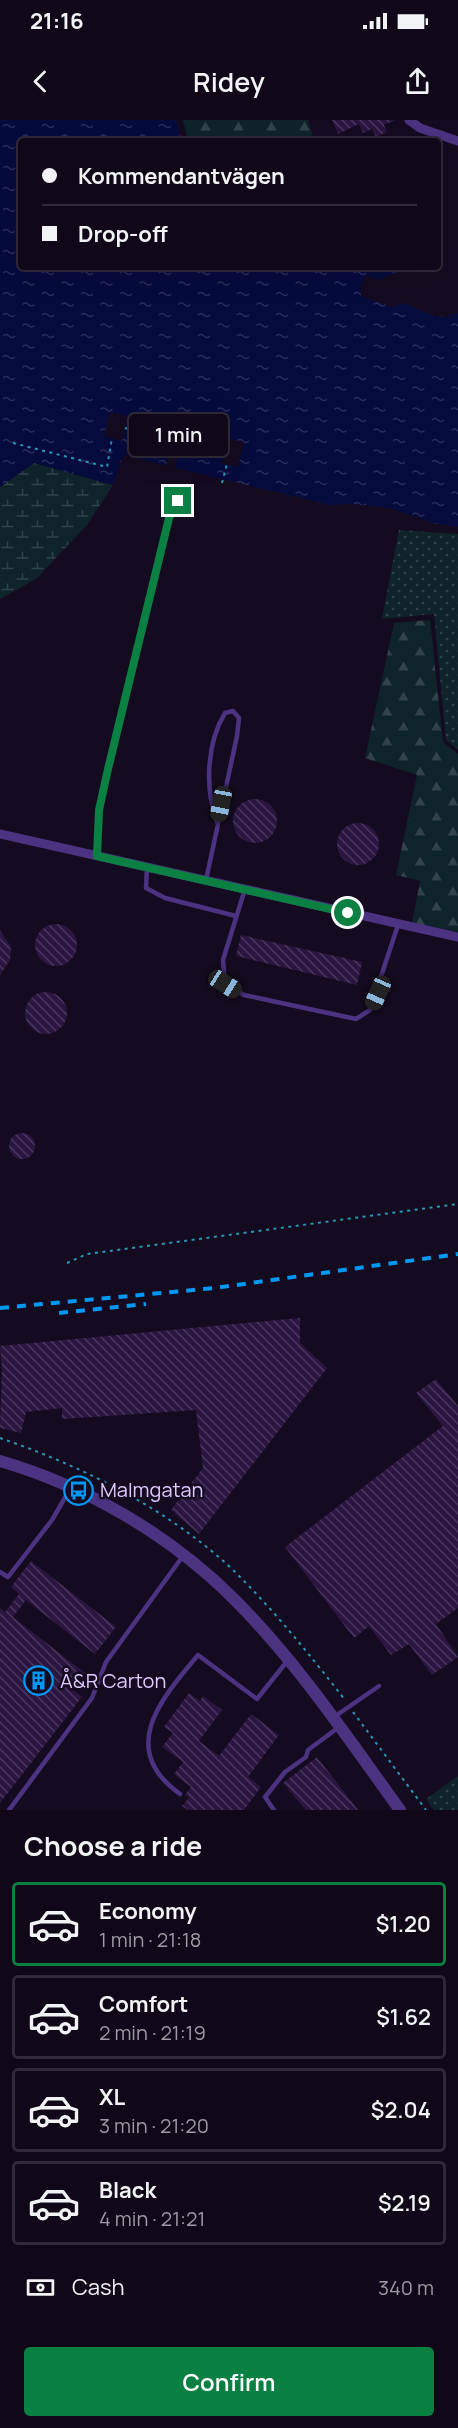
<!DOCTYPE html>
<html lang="en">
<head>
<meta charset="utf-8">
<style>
  :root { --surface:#100818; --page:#1e1625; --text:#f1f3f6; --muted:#9c9aa2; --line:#302937; --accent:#0b8043 }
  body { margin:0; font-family:Manrope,sans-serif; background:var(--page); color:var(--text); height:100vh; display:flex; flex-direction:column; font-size:22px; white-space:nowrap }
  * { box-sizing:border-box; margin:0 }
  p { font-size:20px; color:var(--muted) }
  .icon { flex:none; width:33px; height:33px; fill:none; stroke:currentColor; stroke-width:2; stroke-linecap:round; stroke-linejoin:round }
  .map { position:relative; height:1690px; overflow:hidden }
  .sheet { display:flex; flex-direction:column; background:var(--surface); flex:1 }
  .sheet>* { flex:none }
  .banner { position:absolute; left:18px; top:18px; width:423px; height:132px; border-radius:6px; box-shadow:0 6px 24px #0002,0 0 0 2px var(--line); display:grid; align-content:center; height:132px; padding:0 24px; background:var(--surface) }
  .end { position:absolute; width:27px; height:27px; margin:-14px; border:8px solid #0b8043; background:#fff; box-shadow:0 0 0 3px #fff }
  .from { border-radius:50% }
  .bubble { position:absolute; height:42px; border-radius:6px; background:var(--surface); box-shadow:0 6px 24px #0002,0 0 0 2px var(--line); font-size:20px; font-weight:600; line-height:42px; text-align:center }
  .car { position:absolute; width:18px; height:36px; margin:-18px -9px; border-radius:8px; box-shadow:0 0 4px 2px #0007; background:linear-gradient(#222 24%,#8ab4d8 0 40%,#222 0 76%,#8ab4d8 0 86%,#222 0) }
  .banner b { display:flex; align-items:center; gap:21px; height:57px; font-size:22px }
  .banner b+b { border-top:2px solid var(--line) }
  .banner i { width:15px; height:15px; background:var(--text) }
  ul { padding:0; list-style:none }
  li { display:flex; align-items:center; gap:18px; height:84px; margin:0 12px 9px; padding:0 12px; border:3px solid var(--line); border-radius:6px }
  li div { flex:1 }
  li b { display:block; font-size:22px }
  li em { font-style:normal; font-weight:600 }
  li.current { border-color:var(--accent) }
  li>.icon { width:54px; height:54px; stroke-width:1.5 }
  h2 { padding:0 24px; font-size:27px; line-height:72px }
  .pay { display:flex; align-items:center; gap:15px; height:66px; padding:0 24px; font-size:22px }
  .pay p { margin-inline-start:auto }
  .cta { display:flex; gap:12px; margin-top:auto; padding:12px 24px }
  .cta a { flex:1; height:69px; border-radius:6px; background:var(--accent); color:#fff; font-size:24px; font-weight:600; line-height:69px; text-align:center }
  .status { display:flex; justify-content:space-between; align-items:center; height:42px; padding:0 30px; background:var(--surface); direction:ltr }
  .status svg { height:16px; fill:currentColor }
  header { display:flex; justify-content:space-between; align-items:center; height:78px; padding:0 24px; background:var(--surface); font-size:27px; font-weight:600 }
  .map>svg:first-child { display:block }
  .grass { fill:url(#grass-dots) }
  .forest { fill:url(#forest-firs) }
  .wetland { fill:url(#wetland-marsh) }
  .water { fill:url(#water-ripples) }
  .pier { fill:#150b20 }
  .building { fill:url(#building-back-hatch) }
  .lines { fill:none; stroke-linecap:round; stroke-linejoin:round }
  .path { stroke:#2797b7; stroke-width:2; stroke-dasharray:3 4.5; stroke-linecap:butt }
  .service { stroke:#4c3382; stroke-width:4.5 }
  .minor { stroke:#4c3382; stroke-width:9 }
  .tertiary { stroke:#4c3382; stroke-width:12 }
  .rail { stroke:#0098f5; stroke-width:4; stroke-dasharray:9 8; stroke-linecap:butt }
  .route { stroke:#0b8043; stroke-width:8 }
  .labels { text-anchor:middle; stroke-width:5; stroke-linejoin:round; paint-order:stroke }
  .poi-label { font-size:20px; fill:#dfcaff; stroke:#150b20; text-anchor:start }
</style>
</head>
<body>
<div class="status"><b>21:16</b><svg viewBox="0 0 49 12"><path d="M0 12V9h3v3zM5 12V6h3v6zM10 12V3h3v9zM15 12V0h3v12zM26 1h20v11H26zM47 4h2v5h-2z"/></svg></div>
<header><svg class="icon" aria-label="back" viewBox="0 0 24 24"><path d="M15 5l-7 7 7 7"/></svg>Ridey<svg class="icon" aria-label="share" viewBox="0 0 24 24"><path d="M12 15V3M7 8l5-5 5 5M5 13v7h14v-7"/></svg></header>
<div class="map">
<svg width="458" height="1690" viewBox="0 0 458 1690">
  <defs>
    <pattern id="grass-dots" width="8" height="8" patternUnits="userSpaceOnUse" patternTransform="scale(1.5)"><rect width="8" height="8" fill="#0e232a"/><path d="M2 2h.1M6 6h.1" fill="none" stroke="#31424a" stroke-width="1.8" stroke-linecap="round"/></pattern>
    <pattern id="forest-firs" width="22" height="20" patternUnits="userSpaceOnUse" patternTransform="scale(1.5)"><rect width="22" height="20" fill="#0e232a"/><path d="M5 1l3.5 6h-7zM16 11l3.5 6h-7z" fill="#31424a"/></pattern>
    <pattern id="wetland-marsh" width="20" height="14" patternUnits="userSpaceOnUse" patternTransform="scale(1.5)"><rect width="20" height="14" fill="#0e232a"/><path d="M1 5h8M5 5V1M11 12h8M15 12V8" fill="none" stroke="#31424a"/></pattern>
    <pattern id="water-ripples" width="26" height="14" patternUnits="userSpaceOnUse" patternTransform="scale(1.5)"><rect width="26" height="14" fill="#060b3e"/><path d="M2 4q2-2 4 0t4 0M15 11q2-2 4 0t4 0" fill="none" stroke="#2a2d5b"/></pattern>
    <pattern id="building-back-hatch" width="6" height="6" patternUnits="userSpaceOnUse" patternTransform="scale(1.5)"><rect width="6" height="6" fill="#2b1642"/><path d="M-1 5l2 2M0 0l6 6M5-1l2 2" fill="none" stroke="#49375e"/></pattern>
  </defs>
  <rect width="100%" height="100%" fill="#150b20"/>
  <!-- grass -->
  <g class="grass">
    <polygon points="399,410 458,414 458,630 446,620 434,494 382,499"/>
    <polygon points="458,1656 458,1690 434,1690 426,1679"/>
  </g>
  <!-- forest -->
  <g class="forest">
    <polygon points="183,0 308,0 314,21 188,21"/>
    <polygon points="430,500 443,622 458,634 458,812 412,803 420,761 396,755 417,655 365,638 394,503"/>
  </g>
  <!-- wetland -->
  <polygon class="wetland" points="34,343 113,365 87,405 36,459 0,479 0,367"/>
  <!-- water -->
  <path class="water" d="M0 0H176L181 21H21V147H410L379 160 367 155 361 164V176L392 187 403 183C421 189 438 204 458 193V407L432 403 391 388 353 384 330 385 123 335 113 365 34 343 0 367Z"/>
  <!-- pier -->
  <g class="pier">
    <polygon points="110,292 128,296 122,321 104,316"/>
    <polygon points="169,305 207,314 203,329 183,324 174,351 166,348 170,331 163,329"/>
    <polygon points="226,318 244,322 238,347 221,343"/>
  </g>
  <!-- building -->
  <g class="building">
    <polygon points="332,0 395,0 384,5 387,12 376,17 372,9 363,13 359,4 338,14"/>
    <circle cx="255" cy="701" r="22"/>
    <circle cx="358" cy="724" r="21"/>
    <circle cx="56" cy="825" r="21"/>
    <polygon points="0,810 11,827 10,840 0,855"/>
    <polygon points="241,815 362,842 357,865 236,836"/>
    <circle cx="46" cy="893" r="21"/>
    <circle cx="22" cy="1026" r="13"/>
    <polygon points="300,1198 300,1223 327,1248 199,1414 171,1390 203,1348 196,1290 62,1299 62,1288 26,1292 21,1313 0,1308 2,1249 0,1226"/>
    <polygon points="436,1259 458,1286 458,1488 436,1504 458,1537 432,1555 409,1524 391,1535 369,1506 354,1518 285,1427 443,1306 416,1273"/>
    <polygon points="31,1441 116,1507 95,1534 26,1480 13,1497 85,1553 72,1569 82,1577 0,1683 0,1488 5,1492 19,1474 11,1467"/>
    <polygon points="189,1573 200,1581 203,1576 222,1590 199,1621 219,1636 251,1594 279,1615 248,1657 261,1667 244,1690 188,1690 182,1686 189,1678 185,1675 191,1667 174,1654 183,1642 162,1627 173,1613 164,1607"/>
    <polygon points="317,1637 358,1690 306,1690 283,1663"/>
  </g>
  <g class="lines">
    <!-- path -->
    <g class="path">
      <polyline points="125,308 165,317"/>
      <polyline points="13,323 107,347 112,318"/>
      <polyline points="204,325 224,330"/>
      <polyline points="222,363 227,344"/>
      <polyline points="67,1143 87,1134 458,1084"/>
      <path d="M0 1318C82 1346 168 1389 232 1449 273 1489 310 1535 345 1580"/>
      <polyline points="353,1592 426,1690"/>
    </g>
    <!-- service -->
    <g class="service">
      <polyline points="97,736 99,690 108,649 169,398 178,381"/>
      <polyline points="147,747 146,768 165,778 236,796"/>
      <path d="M206 760 237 616 239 598 233 591 225 593C206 624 205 670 217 702"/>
      <polyline points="245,769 223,840 225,864 244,875 356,899 370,890 398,805"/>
      <polyline points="0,1452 8,1457 52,1400 70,1369"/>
      <polyline points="334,1597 379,1566"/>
      <path d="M180 1674C117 1629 161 1579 198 1535L257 1579 288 1540"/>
      <polyline points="9,1690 92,1578 106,1542 183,1436"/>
      <polyline points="274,1690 265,1677 285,1652 306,1637 308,1630 339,1607"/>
    </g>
    <!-- minor -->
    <g class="minor">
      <polyline points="409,0 420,8 458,21"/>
      <polyline points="0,714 458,817"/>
    </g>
    <!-- tertiary -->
    <path class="tertiary" d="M0 1341C86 1366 170 1415 234 1479 297 1542 348 1618 400 1690"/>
    <!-- rail -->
    <g class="rail">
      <polyline points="0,1188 215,1168 458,1134"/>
      <polyline points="59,1193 146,1184"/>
    </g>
  </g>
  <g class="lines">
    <!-- route -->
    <polyline class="route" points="178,381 169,398 108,649 99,690 97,736 348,793"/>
  </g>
  <!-- icons -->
  <defs>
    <symbol id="bus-ring" viewBox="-11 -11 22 22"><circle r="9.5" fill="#150b20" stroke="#0098f5" stroke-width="1.5"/><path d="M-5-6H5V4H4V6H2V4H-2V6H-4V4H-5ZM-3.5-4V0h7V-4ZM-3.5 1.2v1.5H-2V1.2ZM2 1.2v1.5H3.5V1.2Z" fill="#0098f5"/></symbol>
    <symbol id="building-ring" viewBox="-11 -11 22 22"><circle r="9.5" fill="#150b20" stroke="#0098f5" stroke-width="1.5"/><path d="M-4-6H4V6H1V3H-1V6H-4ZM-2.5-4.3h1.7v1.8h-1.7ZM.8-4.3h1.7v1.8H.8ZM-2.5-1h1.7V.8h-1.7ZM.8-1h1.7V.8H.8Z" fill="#0098f5"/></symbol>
  </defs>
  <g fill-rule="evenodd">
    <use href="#bus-ring" x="62" y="1354" width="33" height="33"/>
    <use href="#building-ring" x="22" y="1544" width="33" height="33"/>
  </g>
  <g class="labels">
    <!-- poi labels -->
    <g class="poi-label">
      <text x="100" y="1377">Malmgatan</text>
      <text x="60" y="1568">Å&amp;R Carton</text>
    </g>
  </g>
</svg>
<i class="end from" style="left:348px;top:793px"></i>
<i class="end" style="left:178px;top:381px"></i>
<div class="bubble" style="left:129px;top:294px;width:99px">1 min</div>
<i class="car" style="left:221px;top:684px;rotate:191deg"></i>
<i class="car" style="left:225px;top:864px;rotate:122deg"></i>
<i class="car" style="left:378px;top:873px;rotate:204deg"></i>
<div class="banner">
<b><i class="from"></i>Kommendantvägen</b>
<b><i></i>Drop-off</b>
</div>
</div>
<section class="sheet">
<h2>Choose a ride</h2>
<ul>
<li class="current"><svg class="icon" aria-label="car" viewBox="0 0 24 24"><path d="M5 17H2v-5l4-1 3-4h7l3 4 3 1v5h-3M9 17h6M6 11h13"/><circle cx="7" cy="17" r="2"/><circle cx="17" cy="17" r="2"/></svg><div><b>Economy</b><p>1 min · 21:18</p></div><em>$1.20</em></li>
<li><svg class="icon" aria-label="car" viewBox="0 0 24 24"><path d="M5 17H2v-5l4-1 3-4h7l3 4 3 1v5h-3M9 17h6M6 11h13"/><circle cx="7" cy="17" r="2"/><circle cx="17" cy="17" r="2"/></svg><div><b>Comfort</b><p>2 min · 21:19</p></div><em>$1.62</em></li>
<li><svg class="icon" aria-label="car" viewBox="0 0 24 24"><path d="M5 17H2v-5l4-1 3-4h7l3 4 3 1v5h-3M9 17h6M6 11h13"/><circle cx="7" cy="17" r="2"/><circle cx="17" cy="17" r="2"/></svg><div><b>XL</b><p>3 min · 21:20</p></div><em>$2.04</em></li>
<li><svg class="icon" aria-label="car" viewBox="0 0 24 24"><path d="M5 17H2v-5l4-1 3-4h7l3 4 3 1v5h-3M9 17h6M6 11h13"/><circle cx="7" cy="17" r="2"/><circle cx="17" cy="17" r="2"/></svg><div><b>Black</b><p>4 min · 21:21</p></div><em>$2.19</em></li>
</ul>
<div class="pay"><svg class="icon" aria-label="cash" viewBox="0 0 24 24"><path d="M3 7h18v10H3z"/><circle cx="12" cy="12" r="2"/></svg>Cash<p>340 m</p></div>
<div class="cta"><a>Confirm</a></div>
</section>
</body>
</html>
